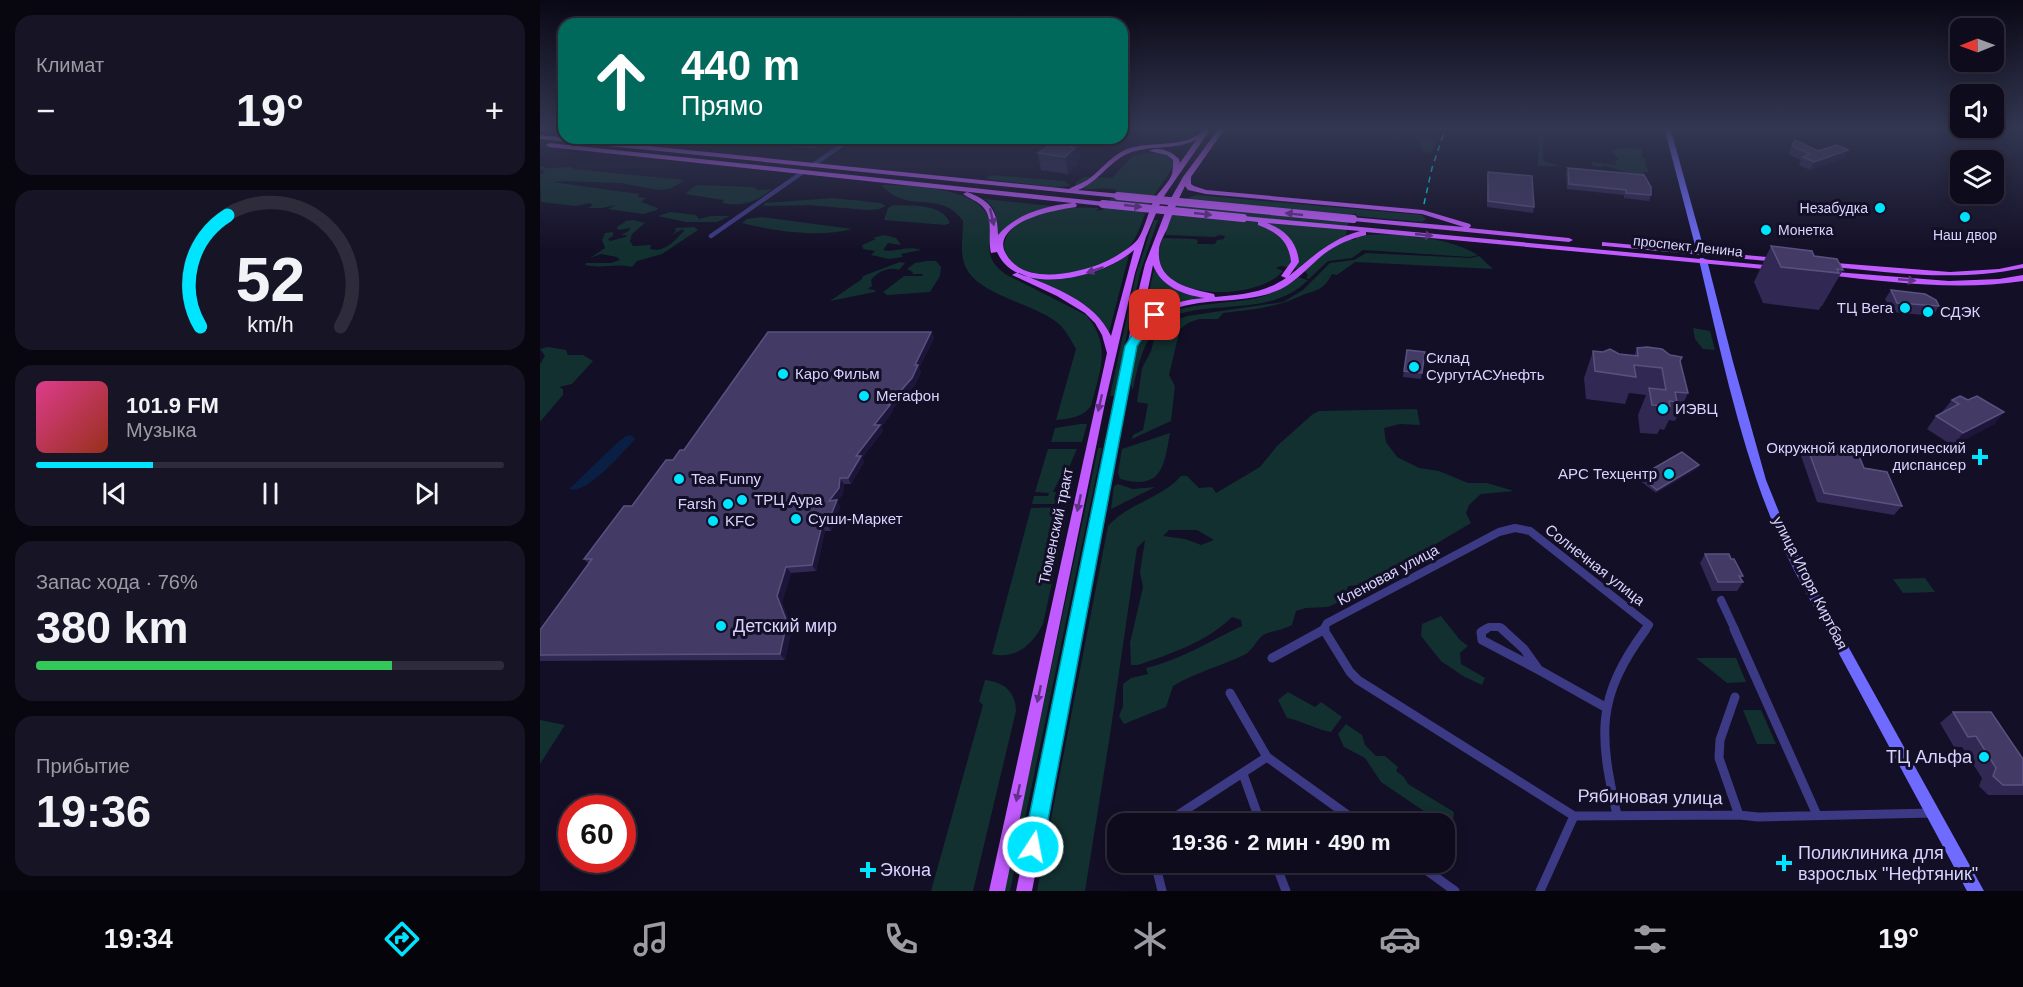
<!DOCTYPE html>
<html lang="ru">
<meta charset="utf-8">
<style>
:root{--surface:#0e0b1c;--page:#171425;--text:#f1f3f6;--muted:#9b9ba3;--line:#2e2b3b;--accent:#00e5ff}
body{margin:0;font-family:Helvetica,sans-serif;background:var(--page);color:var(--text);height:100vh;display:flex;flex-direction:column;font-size:22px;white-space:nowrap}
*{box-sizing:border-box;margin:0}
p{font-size:20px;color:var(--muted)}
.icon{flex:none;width:33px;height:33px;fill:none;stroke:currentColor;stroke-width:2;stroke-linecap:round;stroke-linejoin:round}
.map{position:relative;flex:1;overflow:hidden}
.drawer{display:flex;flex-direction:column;gap:15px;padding:15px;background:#08060f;width:540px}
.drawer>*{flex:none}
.guide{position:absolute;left:18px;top:18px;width:570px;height:126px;border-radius:18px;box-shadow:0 3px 15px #0003,0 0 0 2px var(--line);background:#00695c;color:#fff;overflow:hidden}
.needle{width:39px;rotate:269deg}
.buttons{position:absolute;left:1410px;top:18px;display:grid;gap:12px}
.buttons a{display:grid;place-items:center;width:54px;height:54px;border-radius:12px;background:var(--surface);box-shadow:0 3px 15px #0003,0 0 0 2px var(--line);font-size:30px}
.speed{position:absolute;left:18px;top:795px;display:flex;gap:12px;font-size:30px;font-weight:700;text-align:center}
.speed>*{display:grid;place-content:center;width:78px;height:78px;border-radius:50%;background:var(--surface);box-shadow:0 3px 15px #0003,0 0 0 2px var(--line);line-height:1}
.speed .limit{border:9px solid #d22;background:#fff;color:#111}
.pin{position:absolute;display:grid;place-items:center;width:51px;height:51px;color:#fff;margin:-26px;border-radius:12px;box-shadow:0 3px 9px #0006}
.me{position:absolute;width:66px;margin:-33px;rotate:11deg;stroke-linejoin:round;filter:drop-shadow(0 0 4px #0008)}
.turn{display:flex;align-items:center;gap:21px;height:126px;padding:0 24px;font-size:27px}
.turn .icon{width:78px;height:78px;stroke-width:2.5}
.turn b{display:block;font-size:42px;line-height:51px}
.big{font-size:45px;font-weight:800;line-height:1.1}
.drawer .tile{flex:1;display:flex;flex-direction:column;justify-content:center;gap:9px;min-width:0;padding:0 21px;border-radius:18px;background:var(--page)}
.drawer .dial{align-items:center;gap:0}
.dial svg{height:156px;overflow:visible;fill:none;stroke:var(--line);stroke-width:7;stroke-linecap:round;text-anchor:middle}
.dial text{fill:var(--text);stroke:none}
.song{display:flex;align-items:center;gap:18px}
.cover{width:72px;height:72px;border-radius:9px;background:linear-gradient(135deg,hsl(330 70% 55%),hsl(10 70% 35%))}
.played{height:6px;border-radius:3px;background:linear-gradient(90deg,var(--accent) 25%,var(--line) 25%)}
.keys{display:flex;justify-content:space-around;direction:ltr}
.heat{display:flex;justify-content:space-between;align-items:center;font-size:33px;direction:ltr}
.charge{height:9px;border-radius:4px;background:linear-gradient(90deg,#34c759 76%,var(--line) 0)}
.trip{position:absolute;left:567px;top:813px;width:348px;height:60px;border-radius:18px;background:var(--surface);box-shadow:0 3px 15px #0003,0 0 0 2px var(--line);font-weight:800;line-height:60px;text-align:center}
.tab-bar{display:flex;height:96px;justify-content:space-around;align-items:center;background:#06040b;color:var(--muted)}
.tab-bar .icon{width:42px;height:42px}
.tab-bar .current{color:var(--accent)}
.tab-bar b{font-size:27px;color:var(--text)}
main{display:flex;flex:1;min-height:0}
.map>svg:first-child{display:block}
</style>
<main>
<section class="drawer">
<div class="tile"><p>Климат</p>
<div class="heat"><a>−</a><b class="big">19°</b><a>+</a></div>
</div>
<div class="tile dial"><svg viewBox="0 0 100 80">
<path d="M14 69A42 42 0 1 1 86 69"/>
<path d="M14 69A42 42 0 0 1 28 12" stroke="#00e5ff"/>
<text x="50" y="56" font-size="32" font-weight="700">52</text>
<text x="50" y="72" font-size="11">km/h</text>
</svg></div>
<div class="tile">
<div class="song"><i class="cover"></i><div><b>101.9 FM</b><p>Музыка</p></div></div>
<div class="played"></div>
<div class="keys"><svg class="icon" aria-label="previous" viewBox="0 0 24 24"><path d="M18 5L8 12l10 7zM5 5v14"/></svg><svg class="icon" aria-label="pause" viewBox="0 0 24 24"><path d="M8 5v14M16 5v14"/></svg><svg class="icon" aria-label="next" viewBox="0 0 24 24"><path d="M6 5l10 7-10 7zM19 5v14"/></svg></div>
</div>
<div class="tile"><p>Запас хода · 76%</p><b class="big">380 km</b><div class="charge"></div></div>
<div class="tile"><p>Прибытие</p><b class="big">19:36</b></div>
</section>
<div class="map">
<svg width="1483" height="891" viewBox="0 0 1483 891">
<rect width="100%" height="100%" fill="#130f26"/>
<path fill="#12302f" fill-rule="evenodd" d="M836,127L876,129L894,127L890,138L895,141L892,153L882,151L883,147L872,136L862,135L856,140L850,136L833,137L831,133Z
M999,127H1003V160C1008,164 1015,164 1020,166V167L1086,172L1063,165V167L1053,166L1051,162L1077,165L1074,163L1079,159L1072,152L1073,150L1081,148L1103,149L1101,157L1106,159L1105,163L1109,172H1103L1105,176H1099L1031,170L1020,166H998Z
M618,152L628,155L634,164C628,177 617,189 610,202C602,218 599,238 586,251C563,271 488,288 468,258C463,251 463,243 467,236C483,208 531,206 559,208L556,211L562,210L576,192V190C562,186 550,192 535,187L536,182L544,177L572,178L593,156Z
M0,166L8,168L31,167L34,169L145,180L130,189L117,190L81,183L23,181L12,182L99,194L98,197L106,198L101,202L118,208L117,210L103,214L68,209L76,205L62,208H48L53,205L50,203L36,206L1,202L0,175L5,171L0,170Z
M451,175L525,181L530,186L514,187L446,179Z
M156,185L213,187L218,190L232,189C216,202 203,207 182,203L184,200L145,194Z
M341,185C368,185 442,187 449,220C454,246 440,254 465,274L546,315C572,344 560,371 551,406C543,417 530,419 516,420L536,349C532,342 527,332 521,326C498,303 434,296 424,263C420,251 423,234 423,221C404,194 381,208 357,197C351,195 346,189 341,185Z
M657,195L882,215L886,219L882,222L817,216L816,213L809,216L806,235L812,240L816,239L817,236C853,232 906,236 938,255L930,257L823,250L812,258L788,261L769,279L766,278L768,275L764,270L741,266L736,268L743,271C713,306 594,299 623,238L655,239L658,241L657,244H675L677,240L684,239L685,236L679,235L675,237L626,235C626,217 638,198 657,195Z
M293,198L341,203L346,206L339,209L327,210L269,205L223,206L225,203Z
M444,199L511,206L483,216L457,242C458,225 459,209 444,199Z
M353,205C372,206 402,203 410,223L405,225L344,220L348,208Z
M130,212L156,215L159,219L171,216H190L177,222H146L118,216Z
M222,217L312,229C279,238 234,231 202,223L207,219Z
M93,220L105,223L92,234L90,241L93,246L111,245L110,249C125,253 134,241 144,231L143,229L131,235L136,231L135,228L154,227L158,230L122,254L97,261L92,267C76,263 61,269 45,265L46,263H71L80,260L77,257L61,254L50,258L65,248L62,240L65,233L73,232V236L68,239L70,241L86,237L87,235H81L89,231L90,228L78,230L77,227L86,221Z
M614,220H618L600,273L574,396H570L596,274Z
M344,235L356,238L361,245L348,243L343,250C355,253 368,245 381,250L361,254L363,257L349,259L331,255L335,251L323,249L322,245L336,239L332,238Z
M826,253L931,258L939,256L953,269L815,262L797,275L792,274C782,293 775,289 758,297C734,308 710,310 683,313L678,319H659L648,323L640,329L629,375L635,386L631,421L592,439L593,435L603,430L608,404L597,402L602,368L611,351L615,336L630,322L647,316L743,302L763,290L790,263L814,260Z
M589,255L569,332C547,299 507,287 472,270L465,265C494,281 535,281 565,268C574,265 581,259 589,255Z
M387,261H396L401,267L400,276L390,292L347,295L343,292L364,276H383L382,274H372L373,272L367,269L375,263Z
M360,262L365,263L359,270C349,266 337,272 331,280L332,286L328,289L335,290V292L290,301L322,279L323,276Z
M614,269C627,289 651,291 673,297L624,308L602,323Z
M758,277L768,280C726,323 652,293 618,327C604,339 596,372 593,390L591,385C594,371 594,353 599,339C613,300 683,306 717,298C732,294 745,287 758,277Z
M1153,328L1170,331L1175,350L1163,349L1155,339Z
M8,347L26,350L28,355H43L53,361L32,384L19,387L23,389V395L0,422V364L5,356L0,349Z
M877,409L880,425L860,424L844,428L846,442L857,457L879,468L899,471L928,483H947L974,491L941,494L929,505L926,513L931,523L864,563L835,584L808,586L804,600L788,607L766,608L756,611L752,625C743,630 732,631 725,634C717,638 714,649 706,654C682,666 656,672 633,686L626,707L584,724L579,716L583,706V684L591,678L608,674L606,668C640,660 670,641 702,626L701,620L692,617C667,642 630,654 598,665H591L590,643L603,587L600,572L605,540L597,548L570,735L545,891H497L568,526C588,503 621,499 641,476H647L659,488L672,487L676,493L720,467L737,446L773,414L779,411ZM629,530H657L674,540L661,545L645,539L623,536Z
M540,424H547L542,442H511L515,428Z
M630,433C624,466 622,491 580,479L578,472L582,449Z
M558,448H562L470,891H464Z
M508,449H537L527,472H523L513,492H516L514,500H522V504H492L494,496H508L509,493L495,492Z
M578,484L593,489L615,487L571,509L574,486Z
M526,507V518L503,624C493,644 476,660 452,654L491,508Z
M1385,578L1395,592L1363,593L1353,579Z
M901,616L920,640L928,646L920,653L921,664L945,678L942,685L923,676L901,661L881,636L882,624Z
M1156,658H1196L1206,682L1187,683Z
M445,680C464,682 476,692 476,711L433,891H391L443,705L439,701Z
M748,692L775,707L781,702L802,717L791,732C775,729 762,721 747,718L738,700Z
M1203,710H1221L1236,744H1217Z
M0,720L25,725L0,764Z
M806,724L822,735L825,745L836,756H845L858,767L856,771L864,777L868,784L914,812L913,823L897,820L841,782L825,758L804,747L798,734Z"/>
<path fill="#0a1f44" d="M91,435L95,439C83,452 47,495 29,489L77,443L86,436Z"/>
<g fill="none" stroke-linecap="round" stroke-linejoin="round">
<path stroke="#3d3a85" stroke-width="4.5" d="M273,165L312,138
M171,236L263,172"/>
<path stroke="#3d3a85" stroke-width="8" d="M1181,600L1195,630
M783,630L787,623L959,532L975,528L990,531L1109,625L1105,630
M944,630L949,627H960L964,630"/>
<path stroke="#3d3a85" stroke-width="9" d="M946,629L941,632L942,640L999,670
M962,629L984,649L999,670
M1194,629L1277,815
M784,630L810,672L818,680L1034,816L1199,815L1218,817L1393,813
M732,658L785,629
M999,670L1065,707
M690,693L727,757L820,824
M1195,697L1180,740L1179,758L1199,815
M703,774L721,824
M1077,815C1059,734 1055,698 1106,629
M624,824L727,757
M615,862L622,891
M735,862L746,891
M875,862L915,891
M1000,891L1034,816"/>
<path fill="#6f6bff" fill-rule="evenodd" d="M1124,127H1130L1165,253L1164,255H1158L1157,253Z
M1160,258H1163L1167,260L1193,362L1226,480L1243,522L1264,567L1444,891H1427L1255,572C1206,475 1184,366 1159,260Z"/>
<path fill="#c25bff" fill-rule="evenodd" d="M666,127H672L622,199L606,237L595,273L565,403L465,891H449L567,353L562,335L555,323L545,313L517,296L472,275L476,273H479C514,288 554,300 571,336L594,250C565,277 478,299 457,252L451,253C447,237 455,217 441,205C435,200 429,198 423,194L427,192C450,200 458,211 458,235C476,214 505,206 532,203L9,147L6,145L9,143L566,202V206H563L535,203L537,205L536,207C516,210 476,217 465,237C462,243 463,249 466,254C483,285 534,274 560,264C572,259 590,249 598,239C605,228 608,212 614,200C618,192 629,183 632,174C633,171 633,164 633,160L627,155L609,151C619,146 631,151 639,159L640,163L656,140C634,151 609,144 587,154C568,163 558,182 538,190L581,194V198H578L0,139V135L529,189C536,185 544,183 550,178C563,168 572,155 587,149C612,140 649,150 666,127Z
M680,127H686L651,177V184L654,186L666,190L883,210L930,224L931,226L929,228L1029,238L1033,240L1029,242L813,221L809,219L810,217L924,227L882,214L666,194L648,190L645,186C638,200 632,214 627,229C624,235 619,244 619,250C616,282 650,289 674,294L675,297C701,295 724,293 746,278L741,276L751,262C749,241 737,232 718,225V222L700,220L699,218L703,216L1235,266L1239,268L1235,270L826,232V235C810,239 797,244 784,254C769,266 757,281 741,289C705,306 662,295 627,312C614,319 608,333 597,340L492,891H476L568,446L596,301L605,264L630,200L643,177ZM727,223L820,231C789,240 774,256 749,276L759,262C757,241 745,230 727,223ZM613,265C621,287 644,295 665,298C640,300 616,306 600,327Z
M1062,242L1238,258L1242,260L1238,262L1065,246H1062Z
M1283,262L1410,272L1459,269L1483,264V268C1417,282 1352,273 1286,266L1282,264Z
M1283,271L1409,281L1459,279L1483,275V281C1417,291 1352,282 1286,275H1283Z"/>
<path stroke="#00e5ff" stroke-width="1.5" stroke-dasharray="6 5" stroke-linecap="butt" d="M884,204L892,168L906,127"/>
<path stroke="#c25bff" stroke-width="8" d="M578,196L813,219
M563,204L703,218"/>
</g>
<path fill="#312854" d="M192,138H290L275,149Z
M1255,140L1278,151L1308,150L1303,158L1270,170L1259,165L1261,160L1248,154Z
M537,142L540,158L537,161L538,164L528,174L501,170L498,153Z
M1028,168L1111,195L1109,201L1084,198V195L1027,189L1026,173Z
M948,172L994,207L993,213L947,207V178Z
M1231,246L1274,256L1303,270L1282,306H1281L1279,310L1223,303L1214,282Z
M1351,290L1399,306L1393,316L1352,312L1345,299Z
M391,332L394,338L379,368L381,372L375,385L352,409L353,411L341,427L343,431L322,458L324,462L311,484H304L303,494L297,501L300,507L291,531H285L276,571L251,573L242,602L252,628L245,660L0,661V630L49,564L44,559L133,460L144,450Z
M1097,348L1140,362L1148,393L1135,421L1129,420L1124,430L1120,429L1117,434L1100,433L1098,415L1106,395L1089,393L1085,404L1046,399L1044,378L1053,351L1094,356Z
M867,350L885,352L881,379L863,377Z
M1412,400H1428L1464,412L1454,424L1413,446L1387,429L1396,416L1403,413L1402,412Z
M1266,444L1324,468L1362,506L1354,515L1277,502L1260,453Z
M1158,468L1116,493L1099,480L1100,476Z
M1165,554L1191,559L1203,576L1201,578L1203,582L1197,591H1172L1160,563Z
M1413,712L1483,759V795H1448L1439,786L1442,778L1422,747H1414L1400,723Z"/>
<path fill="#1d163a" d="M277,138H290L275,149L272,141Z
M537,142L540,158L537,161L538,164L528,174L525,157L531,147Z
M1308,150L1303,158L1270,170L1274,162Z
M391,332L394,338L379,368L381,372L375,385L352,409L353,411L341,427L343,431L322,458L324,462L311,484L308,478L316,456L334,425L375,365Z
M1464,412L1454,424L1413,446L1423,433Z
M1159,465L1158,468L1116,493L1117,490Z
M300,478L304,484L303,494L297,501L300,507L291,531L287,525L289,501Z
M282,525L285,531L276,571L272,565Z
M246,567L251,573L242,602L252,628L245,660L240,654L237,596Z"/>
<path fill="#433a66" stroke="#5a527e" stroke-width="1.5" d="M244,138H277L272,141Z
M1255,140L1278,151L1297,145L1308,150L1274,162L1263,157L1270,154L1252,146Z
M514,142H537L531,147L535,148L525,157L498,153Z
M1028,168L1104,175L1111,187V195L1086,193V190L1029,184Z
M948,172L992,176L994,207L948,201Z
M1231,246L1272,251L1274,256L1297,259L1303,270L1297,269L1299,273L1241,267Z
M1351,290L1385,294L1396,300L1399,306L1357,303Z
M228,332H391L375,365H378L372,378L348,405H350L334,425H340L316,456H321L308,478H300L299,488L289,501L297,500L287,525H282L272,565L246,567L237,596L247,622L240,654L0,655V630L52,559H44L84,506H92L126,460H133L140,450H144Z
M1107,347L1122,349L1130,355L1142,357L1140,361L1148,393L1135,392L1137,402L1129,401L1130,406L1112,405L1109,388L1126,390L1122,368L1094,365L1096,377L1055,371L1053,351L1063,352L1070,349L1079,354L1098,356L1097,348Z
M867,350L885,352L882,373L864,371Z
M1420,396L1428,400L1437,396L1464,412L1423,433L1396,416L1419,404L1412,400Z
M1266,444L1317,451L1324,468L1347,472L1362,506L1284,493Z
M1142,452L1159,465L1117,490L1100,476Z
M1165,554H1189L1191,559H1194L1203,576H1199L1203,582H1178Z
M1413,712H1451L1483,759V785H1463L1453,776L1456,768L1436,736L1428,737Z"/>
<defs><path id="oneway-solid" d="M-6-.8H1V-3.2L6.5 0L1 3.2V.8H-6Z" transform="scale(1.5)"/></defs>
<g fill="#623188">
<use href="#oneway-solid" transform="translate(593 206) rotate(6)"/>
<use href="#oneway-solid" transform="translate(663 214) rotate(6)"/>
<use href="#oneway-solid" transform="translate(754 214) rotate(-174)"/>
<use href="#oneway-solid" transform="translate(452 217) rotate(77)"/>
<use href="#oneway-solid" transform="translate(884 235) rotate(6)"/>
<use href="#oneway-solid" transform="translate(555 270) rotate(162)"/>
<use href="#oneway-solid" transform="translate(1367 280) rotate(5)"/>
<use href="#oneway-solid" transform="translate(560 403) rotate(103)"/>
<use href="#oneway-solid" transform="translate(539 503) rotate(102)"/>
<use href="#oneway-solid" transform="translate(499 694) rotate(102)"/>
<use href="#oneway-solid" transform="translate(478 793) rotate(102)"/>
</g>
<linearGradient id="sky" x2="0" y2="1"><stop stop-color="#0a0815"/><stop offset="0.51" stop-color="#333752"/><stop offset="1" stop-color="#333752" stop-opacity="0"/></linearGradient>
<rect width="1483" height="251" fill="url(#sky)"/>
<path fill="#00e5ff" stroke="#0095a6" stroke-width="1.5" d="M615,311L621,315L612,323L597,346L503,847L500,854L493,857L486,854L483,847L585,346L603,318Z"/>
<g fill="#00e5ff" stroke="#130f26" stroke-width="2">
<circle cx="1340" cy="208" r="6"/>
<circle cx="1425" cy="217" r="6"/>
<circle cx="1226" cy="230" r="6"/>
<circle cx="1365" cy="308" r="6"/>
<circle cx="1388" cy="312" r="6"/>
<circle cx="874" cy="367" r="6"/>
<circle cx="243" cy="374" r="6"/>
<circle cx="324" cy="396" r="6"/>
<circle cx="1123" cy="409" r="6"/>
<path d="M1437 448h6v6h6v6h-6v6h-6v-6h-6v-6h6z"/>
<circle cx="1129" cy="474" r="6"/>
<circle cx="139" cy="479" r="6"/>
<circle cx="202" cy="500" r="6"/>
<circle cx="188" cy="504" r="6"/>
<circle cx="256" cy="519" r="6"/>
<circle cx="173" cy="521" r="6"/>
<circle cx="181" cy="626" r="6"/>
<circle cx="1444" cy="757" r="6"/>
<path d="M1241 854h6v6h6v6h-6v6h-6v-6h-6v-6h6z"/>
<path d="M325 861h6v6h6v6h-6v6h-6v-6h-6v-6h6z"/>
</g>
<g text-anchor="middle" stroke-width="6" stroke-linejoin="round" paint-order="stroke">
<g font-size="14" fill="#d9d4ff" stroke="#130f26" text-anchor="end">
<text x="1328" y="213">Незабудка</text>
<text x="1238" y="235" text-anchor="start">Монетка</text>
<text x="1425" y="240" text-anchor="middle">Наш двор</text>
</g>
<g font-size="14" fill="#d9d4ff" stroke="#130f26">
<text transform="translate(1148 246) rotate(6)" y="5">проспект Ленина</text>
</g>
<g font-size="15" fill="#d9d4ff" stroke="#130f26" text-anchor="start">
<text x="1353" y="313" text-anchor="end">ТЦ Вега</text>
<text x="1400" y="317">СДЭК</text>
<text x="886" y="363">Склад<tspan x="886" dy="17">СургутАСУнефть</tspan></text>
<text x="255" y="379">Каро Фильм</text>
<text x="336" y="401">Мегафон</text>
<text x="1135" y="414">ИЭВЦ</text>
<text x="1426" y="453" text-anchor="end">Окружной кардиологический<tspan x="1426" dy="17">диспансер</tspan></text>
<text x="1117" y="479" text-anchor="end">АРС Техцентр</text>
<text x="151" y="484">Tea Funny</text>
<text x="214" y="505">ТРЦ Аура</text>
<text x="176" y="509" text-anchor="end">Farsh</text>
<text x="268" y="524">Суши-Маркет</text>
<text x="185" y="526">KFC</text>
</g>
<g font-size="15" fill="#d9d4ff" stroke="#130f26">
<text transform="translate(516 526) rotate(-78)" y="5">Тюменский тракт</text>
<text transform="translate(1055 565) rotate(38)" y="5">Солнечная улица</text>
<text transform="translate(848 575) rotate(-28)" y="5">Кленовая улица</text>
<text transform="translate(1270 583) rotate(63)" y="5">улица Игоря Киртбая</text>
</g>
<g font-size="18" fill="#d9d4ff" stroke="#130f26" text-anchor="start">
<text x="193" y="632">Детский мир</text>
<text x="1432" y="763" text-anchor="end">ТЦ Альфа</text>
<text x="1258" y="859">Поликлиника для<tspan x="1258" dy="21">взрослых "Нефтяник"</tspan></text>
<text x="340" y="876">Экона</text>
</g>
<g font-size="18" fill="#d9d4ff" stroke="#130f26">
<text transform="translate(1110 797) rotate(1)" y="6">Рябиновая улица</text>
</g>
</g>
</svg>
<div class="buttons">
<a><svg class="needle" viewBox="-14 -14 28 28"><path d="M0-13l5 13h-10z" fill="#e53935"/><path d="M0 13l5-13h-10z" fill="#9b9ba3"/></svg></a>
<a><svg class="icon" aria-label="sound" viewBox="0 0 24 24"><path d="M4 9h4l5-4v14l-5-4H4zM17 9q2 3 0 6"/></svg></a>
<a><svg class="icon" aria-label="layers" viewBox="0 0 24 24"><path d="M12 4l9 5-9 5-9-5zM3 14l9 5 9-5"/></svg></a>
</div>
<div class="speed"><div class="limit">60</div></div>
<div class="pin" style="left:615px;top:315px;background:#d93025"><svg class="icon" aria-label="arrive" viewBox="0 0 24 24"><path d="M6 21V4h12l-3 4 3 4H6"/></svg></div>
<svg class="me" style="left:493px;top:847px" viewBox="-20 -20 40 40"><circle r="17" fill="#00e5ff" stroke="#fff" stroke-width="3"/><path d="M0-11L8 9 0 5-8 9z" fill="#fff"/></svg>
<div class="trip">19:36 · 2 мин · 490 m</div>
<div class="guide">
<div class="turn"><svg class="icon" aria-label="ahead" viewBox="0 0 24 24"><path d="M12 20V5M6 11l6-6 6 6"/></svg><div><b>440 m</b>Прямо</div></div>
</div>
</div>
</main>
<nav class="tab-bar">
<b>19:34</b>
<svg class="icon current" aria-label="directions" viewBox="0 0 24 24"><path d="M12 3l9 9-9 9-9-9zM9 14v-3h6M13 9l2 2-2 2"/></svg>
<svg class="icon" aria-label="music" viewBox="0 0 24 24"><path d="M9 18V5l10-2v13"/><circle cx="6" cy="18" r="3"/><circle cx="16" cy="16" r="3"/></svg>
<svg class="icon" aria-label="phone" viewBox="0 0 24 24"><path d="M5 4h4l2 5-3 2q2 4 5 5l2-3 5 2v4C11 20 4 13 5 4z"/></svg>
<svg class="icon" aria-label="climate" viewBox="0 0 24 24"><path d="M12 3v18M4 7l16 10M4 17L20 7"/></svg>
<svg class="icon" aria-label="car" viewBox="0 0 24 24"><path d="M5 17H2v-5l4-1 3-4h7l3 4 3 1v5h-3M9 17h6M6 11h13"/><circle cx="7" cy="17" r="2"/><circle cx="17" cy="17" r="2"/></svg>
<svg class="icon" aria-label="filters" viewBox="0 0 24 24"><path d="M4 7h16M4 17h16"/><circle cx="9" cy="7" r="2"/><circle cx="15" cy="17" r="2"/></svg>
<b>19°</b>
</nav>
